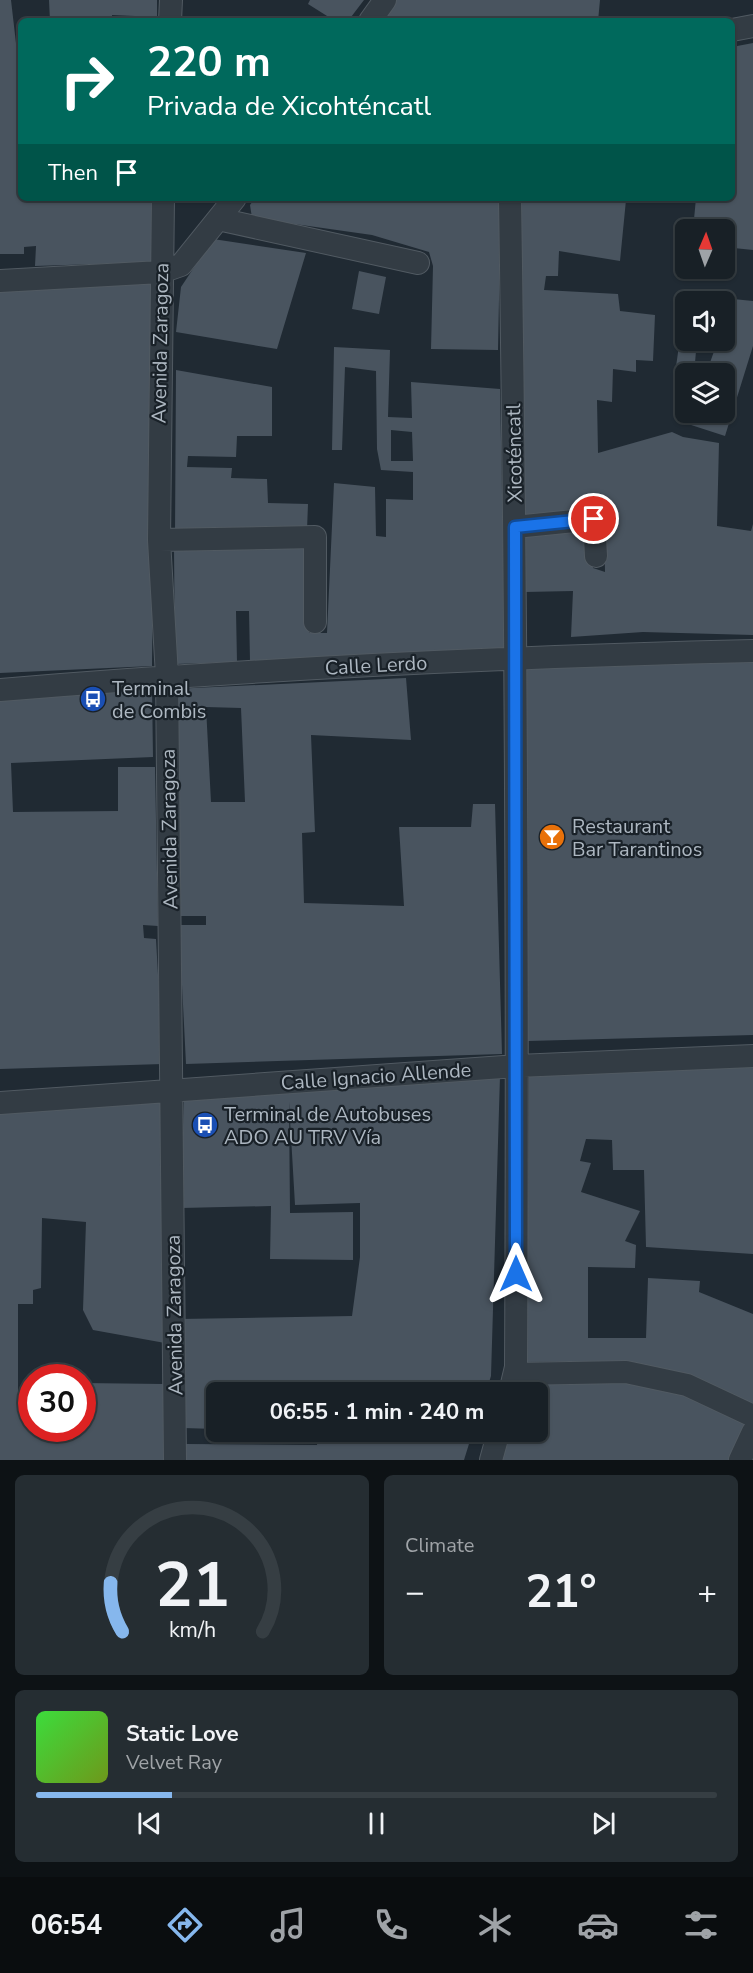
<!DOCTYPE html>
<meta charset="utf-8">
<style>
:root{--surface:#182026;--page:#252d32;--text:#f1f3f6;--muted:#9fa3a7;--line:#363e43;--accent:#86b7ed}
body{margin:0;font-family:"Nunito Sans",sans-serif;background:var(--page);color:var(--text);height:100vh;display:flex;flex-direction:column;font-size:22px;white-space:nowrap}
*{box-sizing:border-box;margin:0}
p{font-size:20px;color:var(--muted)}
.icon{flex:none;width:33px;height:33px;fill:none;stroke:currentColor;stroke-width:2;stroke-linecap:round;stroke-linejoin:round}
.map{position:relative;height:1460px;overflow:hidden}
.panel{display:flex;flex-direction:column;gap:15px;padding:15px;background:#0d1215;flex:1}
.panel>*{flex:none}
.guide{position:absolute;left:18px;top:18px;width:717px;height:183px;border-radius:9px;box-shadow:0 2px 4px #0004,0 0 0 2px var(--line);background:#00695c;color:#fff;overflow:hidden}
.needle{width:39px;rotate:2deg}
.tools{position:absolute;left:675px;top:219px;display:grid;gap:12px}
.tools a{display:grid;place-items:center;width:60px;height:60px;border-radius:9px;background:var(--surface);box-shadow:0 2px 4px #0004,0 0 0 2px var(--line);font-size:30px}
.speed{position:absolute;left:18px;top:1364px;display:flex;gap:12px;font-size:30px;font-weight:700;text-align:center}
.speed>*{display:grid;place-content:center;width:78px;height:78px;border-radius:50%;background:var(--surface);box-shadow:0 2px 4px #0004,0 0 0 2px var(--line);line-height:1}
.speed .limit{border:9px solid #d22;background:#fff;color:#111}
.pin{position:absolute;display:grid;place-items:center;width:51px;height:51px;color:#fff;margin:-26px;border:3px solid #fff;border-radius:50%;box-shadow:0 2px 6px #0007}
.me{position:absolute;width:66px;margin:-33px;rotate:0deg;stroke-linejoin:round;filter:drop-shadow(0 0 4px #0008)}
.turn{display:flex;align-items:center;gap:21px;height:126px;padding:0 30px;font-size:27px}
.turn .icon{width:78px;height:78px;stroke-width:2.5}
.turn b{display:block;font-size:42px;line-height:51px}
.then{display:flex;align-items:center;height:57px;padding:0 30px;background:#0003;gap:12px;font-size:22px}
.big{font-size:45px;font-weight:700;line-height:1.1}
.panel .tile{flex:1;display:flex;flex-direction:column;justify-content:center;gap:9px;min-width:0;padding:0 21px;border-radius:9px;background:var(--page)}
.panel .dial{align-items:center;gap:0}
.dial svg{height:156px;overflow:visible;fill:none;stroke:var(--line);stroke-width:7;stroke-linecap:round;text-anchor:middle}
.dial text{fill:var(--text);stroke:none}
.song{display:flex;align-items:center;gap:18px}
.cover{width:72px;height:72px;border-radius:9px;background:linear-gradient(135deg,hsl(120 70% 55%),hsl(80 70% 35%))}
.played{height:6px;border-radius:3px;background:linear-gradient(90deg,var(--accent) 20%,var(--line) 20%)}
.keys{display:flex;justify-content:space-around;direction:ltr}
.heat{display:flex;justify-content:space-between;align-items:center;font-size:33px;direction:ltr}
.panel .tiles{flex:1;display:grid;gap:15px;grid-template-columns:1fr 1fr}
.tile:last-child{grid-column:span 2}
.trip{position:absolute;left:206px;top:1382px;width:342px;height:60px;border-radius:9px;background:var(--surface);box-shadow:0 2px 4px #0004,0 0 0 2px var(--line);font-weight:700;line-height:60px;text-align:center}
.menu{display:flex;height:96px;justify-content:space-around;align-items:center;background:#0a0d0f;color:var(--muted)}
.menu .icon{width:42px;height:42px}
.menu .on{color:var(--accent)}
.menu b{font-size:27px;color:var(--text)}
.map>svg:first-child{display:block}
</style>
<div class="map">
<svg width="753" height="1460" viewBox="0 0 753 1460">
<rect width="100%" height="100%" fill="#202a33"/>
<path fill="#49545f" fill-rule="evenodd" d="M0,0H11L17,52H21V198H159V262L35,266L36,246L24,247V254H0Z
M49,0H157V17L112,15V21H50Z
M310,0H364L348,21H335L308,4Z
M396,0H600L598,21H383Z
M753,43V250L724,247V230H693L696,198H732V47Z
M199,198H223L219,204Z
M255,198H501L498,350L431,349L433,266L429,252L372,235L252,218L250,205Z
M519,198H651L650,202L626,200L620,261L559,251L558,276H546L544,290L618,294L620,311L655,315L653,361L636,360V372L613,369L612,402L597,400L598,453L672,432L683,437L719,443L717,526L751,531L753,524V635L643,632L571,637L573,591L525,592L522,530L590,527L593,568L605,572L604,513L520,515Z
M213,239L306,253L277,349L176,332L181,287Z
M359,271L386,277L379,314L352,309Z
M156,282L152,666L0,673V288Z
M733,299L753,301V346L725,436L688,424L693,412H724V374H706L718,340H724V323Z
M680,338L697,340L694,374H675Z
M334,347L390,350L388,417L412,418L411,382L500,389L505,651L250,661L249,611H236L237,662L175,664L174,549L308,548L309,633H327L334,483L375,487L376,536L386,537V499L413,500V472L381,470L377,449L376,371L345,367L342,450H332ZM391,430L412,432L413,461H391Z
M176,370L272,387V436H237L236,457L188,456L187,467L232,468L231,478L267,479L268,503L308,504L307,530L175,534Z
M753,653V1035L528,1041L522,662Z
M406,678L411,740L311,735L315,832L302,833L304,903L404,906L399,827H471L473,804H495L502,1054L186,1064L179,925H206V916H180L173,689ZM206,707L241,708L245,802H211Z
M152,689L153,757L11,763L13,812L118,811V767H155L158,926L143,925L144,938L156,939L163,1064L0,1069V699Z
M753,1063V1254L646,1247L644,1170H613L612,1140L586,1139L580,1161L591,1163L581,1192L640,1211L625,1241L636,1245L635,1268L588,1267V1338H646L648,1278L700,1281L699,1292L753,1314V1404L629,1361L523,1362L527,1336L529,1077Z
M500,1076L491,1376L486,1392H216V1429L183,1428L180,1319L352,1316L360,1257V1203L295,1205L289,1102L290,1213L353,1212V1260L270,1259L271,1206L181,1208L184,1093Z
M161,1100L165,1343L93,1330L83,1310L86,1222L42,1218L41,1288L33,1290V1304H18V1412H32V1428H82V1383L163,1384L164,1460H0V1107Z
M572,1376L684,1390L747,1417L729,1460H496L504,1431H537V1392H514L518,1377Z
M318,1431H473L464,1460H184V1444L317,1445Z"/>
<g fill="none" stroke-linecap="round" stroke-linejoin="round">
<g stroke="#515a62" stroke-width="24">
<path id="minor" d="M170,21L171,0
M370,21L385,0
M732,30L753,26
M163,198L159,540L167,676L175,1460
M510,198C516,588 518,977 516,1367L510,1392
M218,219L418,263
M0,281L161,272L181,265L235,198
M515,527L594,519L596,556
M159,540L315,537V622
M0,690C251,669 502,657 753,651
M0,1103L517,1066L753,1056
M515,1374L626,1372L687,1385L753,1416
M491,1460L499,1431
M740,1460L753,1432"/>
</g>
<use href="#minor" stroke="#333c44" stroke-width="22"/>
</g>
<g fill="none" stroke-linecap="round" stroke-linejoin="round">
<g stroke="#114b97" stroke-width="15">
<path id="route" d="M516,1274L515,527L594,519"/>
</g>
<use href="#route" stroke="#1a73e8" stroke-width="10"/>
</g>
<defs>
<g id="bus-disc" transform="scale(1.35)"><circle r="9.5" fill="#1a4fb4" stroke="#192128"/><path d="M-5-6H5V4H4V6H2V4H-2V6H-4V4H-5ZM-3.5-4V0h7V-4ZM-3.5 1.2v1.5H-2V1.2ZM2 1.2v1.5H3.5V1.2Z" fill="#fff"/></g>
<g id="bar-disc" transform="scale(1.35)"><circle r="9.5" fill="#e8710a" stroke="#192128"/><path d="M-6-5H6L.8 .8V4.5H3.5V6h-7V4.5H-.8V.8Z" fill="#fff"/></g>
</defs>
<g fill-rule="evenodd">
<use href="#bus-disc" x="93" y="699"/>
<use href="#bar-disc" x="552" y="837"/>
<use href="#bus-disc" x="205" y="1125"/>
</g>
<g text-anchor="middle" stroke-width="4.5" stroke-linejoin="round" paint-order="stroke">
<g font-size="20" fill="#adb7c1" stroke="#192128">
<text transform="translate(160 343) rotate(-89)" y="7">Avenida Zaragoza</text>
<text transform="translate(514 453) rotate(-91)" y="7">Xicoténcatl</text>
<text transform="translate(376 665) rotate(-3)" y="7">Calle Lerdo</text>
<text transform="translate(169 829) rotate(-91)" y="7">Avenida Zaragoza</text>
<text transform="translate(376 1076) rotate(-4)" y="7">Calle Ignacio Allende</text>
<text transform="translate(174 1315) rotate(-91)" y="7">Avenida Zaragoza</text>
</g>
<g font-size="20" fill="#adb7c1" stroke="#192128" text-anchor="start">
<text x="112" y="695">Terminal<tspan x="112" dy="23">de Combis</tspan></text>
<text x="572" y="833">Restaurant<tspan x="572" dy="23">Bar Tarantinos</tspan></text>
<text x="224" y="1121">Terminal de Autobuses<tspan x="224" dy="23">ADO AU TRV Vía</tspan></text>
</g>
</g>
</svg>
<div class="tools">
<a><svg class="needle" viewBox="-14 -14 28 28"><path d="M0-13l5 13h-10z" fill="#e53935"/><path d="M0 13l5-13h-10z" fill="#9fa3a7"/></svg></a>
<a><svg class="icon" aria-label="sound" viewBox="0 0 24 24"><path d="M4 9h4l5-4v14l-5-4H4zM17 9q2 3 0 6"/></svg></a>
<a><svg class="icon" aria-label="layers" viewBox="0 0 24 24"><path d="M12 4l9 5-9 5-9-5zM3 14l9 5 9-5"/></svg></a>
</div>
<div class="speed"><div class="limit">30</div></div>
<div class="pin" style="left:594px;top:519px;background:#d93025"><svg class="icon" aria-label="arrive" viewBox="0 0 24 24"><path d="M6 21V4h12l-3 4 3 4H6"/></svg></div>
<svg class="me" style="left:516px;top:1274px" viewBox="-20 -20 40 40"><path d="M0-17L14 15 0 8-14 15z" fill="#1a73e8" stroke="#fff" stroke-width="4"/></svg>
<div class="trip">06:55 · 1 min · 240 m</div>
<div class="guide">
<div class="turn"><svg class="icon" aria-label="right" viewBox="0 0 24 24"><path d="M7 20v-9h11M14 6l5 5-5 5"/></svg><div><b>220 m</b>Privada de Xicohténcatl</div></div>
<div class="then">Then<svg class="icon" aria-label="arrive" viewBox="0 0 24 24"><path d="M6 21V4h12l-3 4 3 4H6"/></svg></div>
</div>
</div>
<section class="panel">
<div class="tiles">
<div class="tile dial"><svg viewBox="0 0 100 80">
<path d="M14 69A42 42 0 1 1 86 69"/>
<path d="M14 69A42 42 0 0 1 8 44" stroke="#86b7ed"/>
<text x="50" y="56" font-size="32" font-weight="700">21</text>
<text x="50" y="72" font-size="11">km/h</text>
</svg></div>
<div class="tile"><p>Climate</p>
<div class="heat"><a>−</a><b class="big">21°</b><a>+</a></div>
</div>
<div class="tile">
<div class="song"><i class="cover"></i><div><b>Static Love</b><p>Velvet Ray</p></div></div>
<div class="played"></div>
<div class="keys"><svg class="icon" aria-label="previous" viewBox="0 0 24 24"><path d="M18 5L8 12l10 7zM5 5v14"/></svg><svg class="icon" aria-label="pause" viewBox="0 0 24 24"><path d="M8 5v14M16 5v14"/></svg><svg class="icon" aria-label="next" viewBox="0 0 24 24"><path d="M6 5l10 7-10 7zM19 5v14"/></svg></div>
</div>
</div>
</section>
<nav class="menu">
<b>06:54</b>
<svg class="icon on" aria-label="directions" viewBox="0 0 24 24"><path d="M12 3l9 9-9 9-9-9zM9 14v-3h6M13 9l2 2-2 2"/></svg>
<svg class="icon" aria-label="music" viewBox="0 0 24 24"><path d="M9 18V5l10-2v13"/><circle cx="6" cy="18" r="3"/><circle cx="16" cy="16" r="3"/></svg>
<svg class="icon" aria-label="phone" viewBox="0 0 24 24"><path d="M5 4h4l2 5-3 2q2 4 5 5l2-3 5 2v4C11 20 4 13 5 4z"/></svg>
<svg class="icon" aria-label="climate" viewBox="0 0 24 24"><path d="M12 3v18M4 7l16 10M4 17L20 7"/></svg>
<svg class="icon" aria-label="car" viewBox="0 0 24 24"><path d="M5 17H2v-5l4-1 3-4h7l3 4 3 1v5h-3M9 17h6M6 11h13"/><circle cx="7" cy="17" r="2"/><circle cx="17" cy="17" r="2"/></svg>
<svg class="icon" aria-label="filters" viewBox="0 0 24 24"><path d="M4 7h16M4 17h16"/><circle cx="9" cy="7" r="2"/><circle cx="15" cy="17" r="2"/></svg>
</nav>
